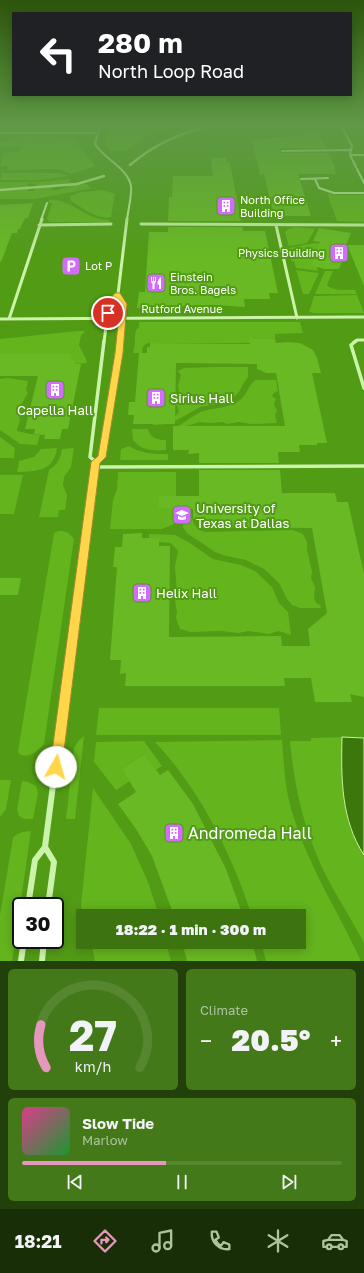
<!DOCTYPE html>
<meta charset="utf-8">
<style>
:root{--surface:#3d7410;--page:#447919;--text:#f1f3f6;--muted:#adc39f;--line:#568630;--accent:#e797bd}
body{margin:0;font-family:"Golos Text",sans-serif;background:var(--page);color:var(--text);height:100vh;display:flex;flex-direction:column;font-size:15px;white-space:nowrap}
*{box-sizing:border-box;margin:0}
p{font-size:13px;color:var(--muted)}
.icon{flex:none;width:22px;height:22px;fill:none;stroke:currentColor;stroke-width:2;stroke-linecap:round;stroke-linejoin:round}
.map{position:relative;height:961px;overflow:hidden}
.sheet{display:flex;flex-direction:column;gap:8px;padding:8px;background:#224009;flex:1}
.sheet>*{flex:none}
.hud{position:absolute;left:12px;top:12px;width:340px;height:84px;border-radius:0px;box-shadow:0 2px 10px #0003;background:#202124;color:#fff;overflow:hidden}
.speed{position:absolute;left:12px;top:897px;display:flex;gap:8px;font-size:20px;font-weight:700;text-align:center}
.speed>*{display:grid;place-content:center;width:52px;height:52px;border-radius:50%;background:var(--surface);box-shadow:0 2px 10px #0003;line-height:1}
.speed .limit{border:2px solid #111;border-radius:6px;background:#fff;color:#111}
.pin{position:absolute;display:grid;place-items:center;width:34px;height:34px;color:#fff;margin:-17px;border:2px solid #fff;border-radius:50%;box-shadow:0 1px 4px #0007}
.me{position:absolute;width:44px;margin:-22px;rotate:7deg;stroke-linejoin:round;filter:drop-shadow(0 0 3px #0008)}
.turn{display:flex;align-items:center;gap:14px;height:84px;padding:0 20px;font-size:18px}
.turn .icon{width:52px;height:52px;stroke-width:2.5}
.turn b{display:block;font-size:28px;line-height:34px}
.big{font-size:30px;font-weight:800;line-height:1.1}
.sheet .tile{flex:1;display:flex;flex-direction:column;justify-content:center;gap:6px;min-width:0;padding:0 14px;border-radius:6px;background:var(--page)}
.sheet .dial{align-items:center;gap:0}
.dial svg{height:104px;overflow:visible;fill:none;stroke:var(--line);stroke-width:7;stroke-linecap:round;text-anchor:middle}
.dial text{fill:var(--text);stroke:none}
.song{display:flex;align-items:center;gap:12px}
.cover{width:48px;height:48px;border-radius:6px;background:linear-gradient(135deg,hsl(330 70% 55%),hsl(130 70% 35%))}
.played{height:4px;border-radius:2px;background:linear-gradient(90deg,var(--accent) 45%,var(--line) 45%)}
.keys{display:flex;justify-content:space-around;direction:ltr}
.heat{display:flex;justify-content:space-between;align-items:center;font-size:22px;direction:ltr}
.sheet .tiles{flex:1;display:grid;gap:8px;grid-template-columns:1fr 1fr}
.tile:last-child{grid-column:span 2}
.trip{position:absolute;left:76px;top:909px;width:230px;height:40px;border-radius:0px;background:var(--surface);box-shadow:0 2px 10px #0003;font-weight:800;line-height:40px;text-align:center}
.menu{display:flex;height:64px;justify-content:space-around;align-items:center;background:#182e06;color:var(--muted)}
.menu .icon{width:28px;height:28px}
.menu .selected{color:var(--accent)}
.menu b{font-size:18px;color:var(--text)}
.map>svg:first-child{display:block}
</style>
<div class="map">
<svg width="364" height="961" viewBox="0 0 364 961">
<rect width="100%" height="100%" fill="#519b15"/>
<path fill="#63b41d" d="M111,125H188L165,129L145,138L127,150L111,151L105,144L107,132Z
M20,136L72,137L76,139L81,150L96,166L72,174L58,169L7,170L8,166H0L4,152H18L21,147H0V142L11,140Z
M2,173H60L68,176L43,180H0Z
M70,179L71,180L68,181L72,183L38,186L31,183L26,185L31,187L0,189V182H38Z
M87,184L90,188L99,187L35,199H0V191L28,189V191H34V188L59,186L50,189L54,191L72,185Z
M103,190L115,194L111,217C98,220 80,207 70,200V196L81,192Z
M327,193L337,195H364V222L337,221Z
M49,200C65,198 78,211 93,217C98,219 103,219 108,220L110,222H50L47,219L52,203H48Z
M295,227L315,229L307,243L289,246L285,232L288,229Z
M314,243L341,246L319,245L310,265L317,266V269L319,271L296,268L294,261H291L289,248Z
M296,270L319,273L309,294H303Z
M325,271H333L327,285C334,292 346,289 355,290L357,294H315Z
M357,295L364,313H314L309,312L314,296Z
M139,322H300L303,333L275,334V339L250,338V343H148L143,346L142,353H133C136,345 134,338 136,330L139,327Z
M78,331H85L81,336L79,345L86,359L87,363L75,364L76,359L0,354V339Z
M213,367H248V377L243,384L239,392L232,399L224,403L200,407L170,424L153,425V421L174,417L179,412L176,403L180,397L178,386L181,375L178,371L184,368Z
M8,378L28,381L26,390L28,393L22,403L24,407L19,414L20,421L17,429V431L30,434L40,435L37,445L20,444L0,430V379Z
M256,380H276L278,391L274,393L272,396L276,399L274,404L277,411L275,415L277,423L251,424L239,422L227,424L223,422L210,423L200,422L186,426L182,431L180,437H173L174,428C184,424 191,416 201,412C214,407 228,409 240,400C248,394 248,384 256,380Z
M132,429H148C150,438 158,440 166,440V450C153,451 142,451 133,440Z
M0,437L15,448L14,458H0Z
M129,446C142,454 153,454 168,454V460H120L121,449Z
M57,448C54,472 36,471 17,472L19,461L34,457L41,449Z
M74,448L71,467L64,477L63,485L67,495L65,510H59L58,517H39L49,470C58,464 60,459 62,449Z
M118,472H176V519L174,524L162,529H110L113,500L117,489Z
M0,475H23L14,514H0Z
M182,511H191C192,521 194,529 205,532L293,530L303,534L307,542V550L312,571L311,578L315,587L314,598L316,603L320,605L321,608H300L292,605L287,599L279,583L264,569L246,560L226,556L215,552L187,533L183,527Z
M59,531C66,531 70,533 74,539L44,744C38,751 29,759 19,754L18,751L54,533Z
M149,534L175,535L190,543L213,559L241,565L255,571L272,587L279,603L288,612L291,635L279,631L269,634L248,631L239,633L221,631L191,632L180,629L176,618L177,612L175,600L177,593L175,566L178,551L171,543L159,542V538H149Z
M99,708H279L281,735H96Z
M84,736L75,819H66L74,748L79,740Z
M342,737V777L346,812L350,829L364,855V943C348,912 327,883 315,851C300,813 294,781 290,741H311V738Z
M282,740C284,766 285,793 294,818C310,869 339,913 361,961H266L261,942H299V916H252C231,853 201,791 155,742Z
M144,741L162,766L156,770L144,754L122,769L130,781L116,790L94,762L96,742Z
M0,780H11L6,809L0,817Z
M22,781L28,782L36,786L38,793L33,819H24L19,816L17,809Z
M93,788L131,844L148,882L159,916H83V918L81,905Z
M31,831L12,961H0V915L13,838C18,832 23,832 31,831Z
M91,942H166L171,961H95Z"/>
<path fill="#3c770d" stroke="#c7f59c" d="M342,737L364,738V855C341,820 341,778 342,737Z"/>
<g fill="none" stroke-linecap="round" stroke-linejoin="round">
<path stroke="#c7f59c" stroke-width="2.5" d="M130,165C156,143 182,132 215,125
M0,190L77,184L104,176"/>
</g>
<path fill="#68b923" d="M305,133H319L326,148H282L280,150V153H328L336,169H334L336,174H298L311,216H274L264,174L260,175L252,140L305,135Z
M211,158H226L227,163H230L241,221H168L169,197H172L173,176H213Z
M33,203L28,218H25L20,229H18L17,233H12L1,262L0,261V205Z
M168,227H242L243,231H265L278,293H269L270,299H244L245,307L215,305L137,308L139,292H145L149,232H168Z
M319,228L351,233L346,245H364V286L348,247L339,269H324L310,265L320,242L313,241Z
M250,338L275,339L276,343L288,342L300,343L313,350L317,358L321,373H312L327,443H317V445H299L300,452H278L279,463H199V453L188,454L189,450H173V426H285L276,373H266L262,371L257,369V364L176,363L175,424H133L134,415H128L129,402H135L139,353H147V347H150V343L250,344Z
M0,354H72L71,359H76L75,364H81L68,429H62L60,439H44L45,435L34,434L35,429H25L38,376H0Z
M199,470H280L282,493H335L337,502H348L364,574V697L350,694L352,702H315L311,678H284L285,686H125L126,673L120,674L121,660H110L117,567H113L115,547H122L123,534L142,533V538H159V546H170L169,637L281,636L282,646H310L308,629L327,613L312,528L203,527V519H193V509L159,508V496H199Z
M0,578H21L18,595H0Z
M144,754L160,775L168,770L193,804L226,869L243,916H174L152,856L136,829L118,804L136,792L122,769Z
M182,942H252L257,961H187Z"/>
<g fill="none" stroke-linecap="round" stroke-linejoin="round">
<path stroke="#ccf3aa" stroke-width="2" d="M100,125L95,144C104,159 128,168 131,186C132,196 128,210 127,220
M344,125L343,129L352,146L350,155L356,167
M0,133H96
M282,151L350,150
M350,155H364
M357,169L364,183
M301,179L328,178
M315,179L319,188L334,193H364
M41,220L47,203"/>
<path stroke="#ccf3aa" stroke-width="3" d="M141,224L364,225
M39,225L111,224
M276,225L297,318
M118,294L124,304L120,342
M0,319L364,317
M9,319L42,219
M104,342L109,304L118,294L127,219
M354,342L357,340H364"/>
<path stroke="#ccf3aa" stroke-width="3.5" d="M356,341L351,345L364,388
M96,462L90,457L104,341
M95,467L364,466
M91,499L96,462L102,457L117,371L120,341"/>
<path stroke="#ccf3aa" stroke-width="4.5" d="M64,701L91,498"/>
<path stroke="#ccf3aa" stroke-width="6" d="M45,847L54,862L48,906
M28,906L35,860L45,847L64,700
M21,961L24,940
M42,961L44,940"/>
</g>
<linearGradient id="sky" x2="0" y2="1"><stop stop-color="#2d550c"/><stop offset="0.48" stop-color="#5f9946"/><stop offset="1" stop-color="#5f9946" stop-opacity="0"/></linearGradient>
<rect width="364" height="259" fill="url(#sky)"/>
<path fill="#ffd54a" stroke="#a68a30" d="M115,293H120L127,304L123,353L106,457L100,463L62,767L61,771L56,773L51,771L50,767L91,462L98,456L115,353L120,304L117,299L113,304L111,315L105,313L106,304Z"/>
<defs>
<g id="building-square" transform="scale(1)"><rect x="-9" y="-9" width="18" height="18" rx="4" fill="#d36bff" stroke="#519b15"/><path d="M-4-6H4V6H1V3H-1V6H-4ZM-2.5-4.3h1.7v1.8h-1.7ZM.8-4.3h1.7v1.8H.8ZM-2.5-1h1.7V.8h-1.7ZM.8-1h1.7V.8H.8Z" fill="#fff"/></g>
<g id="parking-square" transform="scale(1)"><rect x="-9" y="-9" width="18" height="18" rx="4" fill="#d36bff" stroke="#519b15"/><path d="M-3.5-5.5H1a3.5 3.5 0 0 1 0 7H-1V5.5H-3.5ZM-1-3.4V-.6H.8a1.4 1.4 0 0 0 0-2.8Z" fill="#fff"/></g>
<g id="restaurant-square" transform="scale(1)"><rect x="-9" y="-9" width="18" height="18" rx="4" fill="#d36bff" stroke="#519b15"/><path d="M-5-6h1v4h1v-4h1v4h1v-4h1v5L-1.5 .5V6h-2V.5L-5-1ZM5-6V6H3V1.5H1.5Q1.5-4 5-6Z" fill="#fff"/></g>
<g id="university-square" transform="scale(1)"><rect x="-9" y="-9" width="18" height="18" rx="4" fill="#d36bff" stroke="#519b15"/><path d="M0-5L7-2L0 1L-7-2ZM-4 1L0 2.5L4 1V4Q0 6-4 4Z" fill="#fff"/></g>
</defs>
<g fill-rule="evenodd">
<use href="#building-square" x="226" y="206"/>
<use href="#building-square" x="339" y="253"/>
<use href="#parking-square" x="71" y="266"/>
<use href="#restaurant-square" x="156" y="283"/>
<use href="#building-square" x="55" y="390"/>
<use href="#building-square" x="156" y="398"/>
<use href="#university-square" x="182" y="515"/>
<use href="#building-square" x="142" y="593"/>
<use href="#building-square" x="174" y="833"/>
</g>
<g text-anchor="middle" stroke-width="4" stroke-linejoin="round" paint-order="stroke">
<g font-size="11" fill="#fff" stroke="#519b15" text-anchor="start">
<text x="240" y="204">North Office<tspan x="240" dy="13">Building</tspan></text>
<text x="325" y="257" text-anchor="end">Physics Building</text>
<text x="85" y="270">Lot P</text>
<text x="170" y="281">Einstein<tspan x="170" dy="13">Bros. Bagels</tspan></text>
</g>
<g font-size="11" fill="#fff" stroke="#519b15">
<text x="182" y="313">Rutford Avenue</text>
</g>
<g font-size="13" fill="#fff" stroke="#519b15" text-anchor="start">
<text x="170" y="403">Sirius Hall</text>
<text x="55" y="415" text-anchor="middle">Capella Hall</text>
<text x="196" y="513">University of<tspan x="196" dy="15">Texas at Dallas</tspan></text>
<text x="156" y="598">Helix Hall</text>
</g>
<g font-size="16" fill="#fff" stroke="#519b15" text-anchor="start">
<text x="188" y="839">Andromeda Hall</text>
</g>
</g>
</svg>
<div class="speed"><div class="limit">30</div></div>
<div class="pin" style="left:108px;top:313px;background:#d93025"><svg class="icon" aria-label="arrive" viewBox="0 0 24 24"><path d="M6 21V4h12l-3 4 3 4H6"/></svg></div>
<svg class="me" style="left:56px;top:767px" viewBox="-20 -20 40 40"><circle r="19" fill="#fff"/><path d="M0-13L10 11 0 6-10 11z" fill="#ffd54a"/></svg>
<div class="trip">18:22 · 1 min · 300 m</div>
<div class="hud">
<div class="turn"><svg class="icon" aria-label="left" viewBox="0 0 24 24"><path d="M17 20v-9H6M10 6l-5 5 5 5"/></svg><div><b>280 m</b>North Loop Road</div></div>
</div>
</div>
<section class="sheet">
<div class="tiles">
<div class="tile dial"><svg viewBox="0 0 100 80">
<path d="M14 69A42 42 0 1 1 86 69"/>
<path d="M14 69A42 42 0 0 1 10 36" stroke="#e797bd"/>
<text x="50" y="56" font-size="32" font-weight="700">27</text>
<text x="50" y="72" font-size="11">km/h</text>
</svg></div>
<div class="tile"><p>Climate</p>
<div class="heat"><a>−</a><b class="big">20.5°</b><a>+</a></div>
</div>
<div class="tile">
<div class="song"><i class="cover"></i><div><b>Slow Tide</b><p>Marlow</p></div></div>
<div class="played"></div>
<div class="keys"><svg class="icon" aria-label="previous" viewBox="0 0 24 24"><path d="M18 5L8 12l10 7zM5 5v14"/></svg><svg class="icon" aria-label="pause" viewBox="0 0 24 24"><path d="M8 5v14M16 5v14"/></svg><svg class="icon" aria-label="next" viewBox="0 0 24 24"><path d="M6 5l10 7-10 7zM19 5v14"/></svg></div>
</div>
</div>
</section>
<nav class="menu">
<b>18:21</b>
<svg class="icon selected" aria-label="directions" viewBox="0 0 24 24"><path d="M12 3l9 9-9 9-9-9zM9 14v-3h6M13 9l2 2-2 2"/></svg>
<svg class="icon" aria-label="music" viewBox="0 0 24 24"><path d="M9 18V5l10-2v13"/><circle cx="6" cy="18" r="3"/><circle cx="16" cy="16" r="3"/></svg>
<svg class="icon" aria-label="phone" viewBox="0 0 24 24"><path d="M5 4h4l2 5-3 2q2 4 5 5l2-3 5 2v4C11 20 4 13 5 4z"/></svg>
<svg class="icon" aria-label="climate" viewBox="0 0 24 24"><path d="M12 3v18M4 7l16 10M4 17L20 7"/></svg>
<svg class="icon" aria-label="car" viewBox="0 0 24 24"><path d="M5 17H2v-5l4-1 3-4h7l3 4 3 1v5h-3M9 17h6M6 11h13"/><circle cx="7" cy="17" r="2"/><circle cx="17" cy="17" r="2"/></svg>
</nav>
